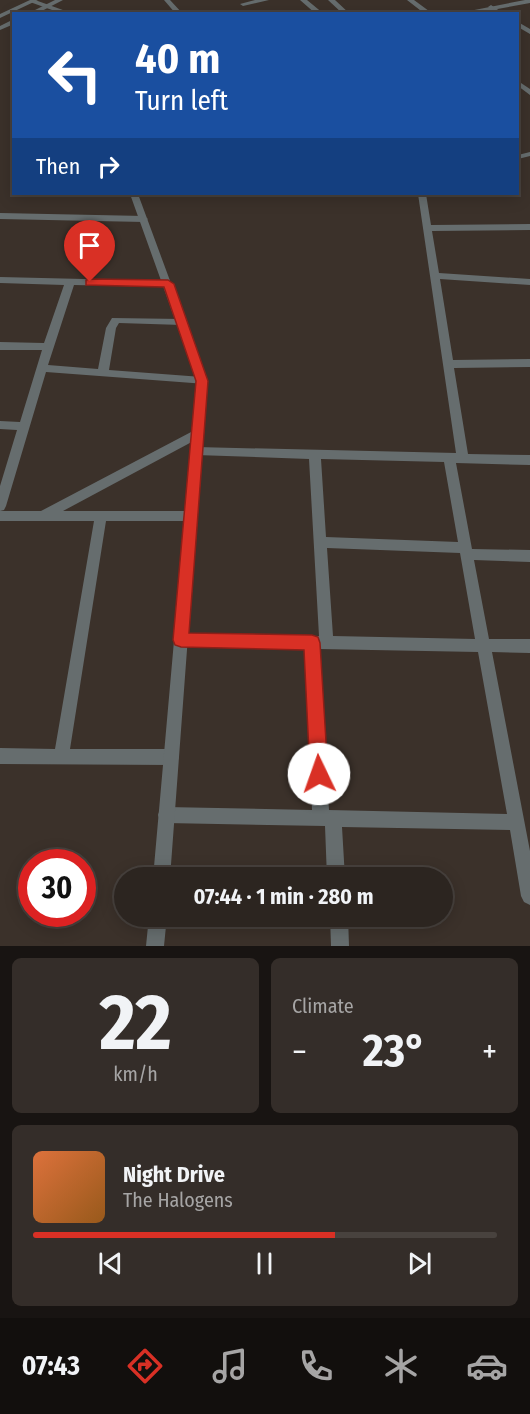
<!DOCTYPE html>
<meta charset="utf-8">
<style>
:root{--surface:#2c2520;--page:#342d29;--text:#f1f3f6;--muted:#a6a5a5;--line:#48423e;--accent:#d93025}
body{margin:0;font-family:"Fira Sans Condensed",sans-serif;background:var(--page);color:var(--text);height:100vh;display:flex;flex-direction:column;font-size:22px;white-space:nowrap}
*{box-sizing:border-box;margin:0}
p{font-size:20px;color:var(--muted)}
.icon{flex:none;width:33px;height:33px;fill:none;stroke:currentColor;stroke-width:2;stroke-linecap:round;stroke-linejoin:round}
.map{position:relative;height:946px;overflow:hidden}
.panel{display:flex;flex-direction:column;gap:12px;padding:12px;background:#181412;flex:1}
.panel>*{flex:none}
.top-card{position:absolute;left:12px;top:12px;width:507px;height:183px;border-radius:0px;box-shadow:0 3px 15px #0003,0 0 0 2px var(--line);background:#1a4fa0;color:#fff;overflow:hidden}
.speed{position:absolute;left:18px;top:849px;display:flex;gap:12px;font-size:30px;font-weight:700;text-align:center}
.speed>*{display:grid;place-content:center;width:78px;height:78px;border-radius:50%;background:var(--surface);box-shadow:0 3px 15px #0003,0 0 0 2px var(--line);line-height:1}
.speed .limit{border:9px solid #d22;background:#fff;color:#111}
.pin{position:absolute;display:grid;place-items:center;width:51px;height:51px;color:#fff;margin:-62px -26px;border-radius:50% 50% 50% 0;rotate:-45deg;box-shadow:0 0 6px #0007}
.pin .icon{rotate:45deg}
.me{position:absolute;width:66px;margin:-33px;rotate:357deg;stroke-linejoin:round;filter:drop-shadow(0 0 4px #0008)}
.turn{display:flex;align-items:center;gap:21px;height:126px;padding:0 24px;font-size:27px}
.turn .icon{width:78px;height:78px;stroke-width:2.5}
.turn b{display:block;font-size:42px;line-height:51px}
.then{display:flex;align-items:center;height:57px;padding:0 24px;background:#0003;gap:12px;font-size:22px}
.big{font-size:45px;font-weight:700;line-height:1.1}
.panel .widget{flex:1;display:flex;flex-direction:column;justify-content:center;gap:9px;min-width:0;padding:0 21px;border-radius:9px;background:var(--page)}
.panel .dial{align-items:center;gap:0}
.dial b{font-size:78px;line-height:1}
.song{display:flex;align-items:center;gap:18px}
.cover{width:72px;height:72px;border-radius:9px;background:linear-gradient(135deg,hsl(20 70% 55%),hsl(30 70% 35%))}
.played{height:6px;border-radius:3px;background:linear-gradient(90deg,var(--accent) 65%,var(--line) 65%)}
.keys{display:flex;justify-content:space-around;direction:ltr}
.heat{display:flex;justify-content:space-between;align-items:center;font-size:33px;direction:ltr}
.panel .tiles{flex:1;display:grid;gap:12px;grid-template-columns:1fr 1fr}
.widget:last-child{grid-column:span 2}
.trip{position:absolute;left:114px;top:867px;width:339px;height:60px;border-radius:30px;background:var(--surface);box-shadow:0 3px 15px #0003,0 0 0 2px var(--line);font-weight:700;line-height:60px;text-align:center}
.tab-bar{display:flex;height:96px;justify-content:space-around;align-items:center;background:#120f0d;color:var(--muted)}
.tab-bar .icon{width:42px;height:42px}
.tab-bar .current{color:var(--accent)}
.tab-bar b{font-size:27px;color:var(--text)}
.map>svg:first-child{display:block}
</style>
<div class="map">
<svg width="530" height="946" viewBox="0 0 530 946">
<rect width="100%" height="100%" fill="#3b312a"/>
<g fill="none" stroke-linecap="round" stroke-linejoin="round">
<path fill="#666d6e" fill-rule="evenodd" d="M30,0H35L74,14H63L30,2Z
M164,0H170L183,14H176Z
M255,0H269L243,6L240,4Z
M300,0H307L324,14H316Z
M328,0H335L350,14H343Z
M407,0H414L433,14H425Z
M491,5L504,14H496L488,7Z
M518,22L530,29V34L518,27Z
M530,152V156L518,159V155Z
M418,194H426L431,225L530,224V230L432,231L439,273L530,279V285L440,279L453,360L530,359V367L454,368L468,454L530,455V465L456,463L472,549L530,550V562L474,560L489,639H530V653L492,652L530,851V905L524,902L521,896L510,830L342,827L345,878H327L325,826L166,823L160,821L158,815L160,809L166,807L312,810L305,649L181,646L176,645L174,640L176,635L181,634L319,636L309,459L196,455L190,451L196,447L456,453ZM321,459L444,462L458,542L326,537ZM327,548L460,553L475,639L333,636ZM319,649L478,652L507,814L329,810Z
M0,213L144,216L148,219L144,222L0,219Z
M0,277L168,281L173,284L168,287L74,285L48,365L98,369L106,328L112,318L182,319L187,322L182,325L119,323L116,328L109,370L202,377L206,378L207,381L206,384L46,372L6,506L4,510L0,511H41L193,431H201L203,434L201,437L63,511H191L195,512L197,516L195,520L191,521H106L70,749H171L177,751L179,757L177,763L171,765L0,764V748L55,749L94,521H0V486L17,430L0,429V421L20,422L42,350H0V342L44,343L64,285L0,283Z
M330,916H348L349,946H331Z"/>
<path fill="#666d6e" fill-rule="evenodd" d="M30,0H38L0,18V14Z
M55,0H63L36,14H27Z
M525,0H530V3L470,14H454Z
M14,19V24L0,30V26Z
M518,81L530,89V95L518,86Z
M130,194H138L207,381L170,878H153L197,381Z
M149,916H167L164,946H146Z"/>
</g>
<path fill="#d93025" stroke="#8d1f18" stroke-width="1.5" d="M90,279L168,280L174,284L208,381L189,633L312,635L318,637L320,643L328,774L325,780L319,783L312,780L310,774L304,650L181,647L175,645L173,640L196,381L164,287L86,285V280Z"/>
</svg>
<div class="speed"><div class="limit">30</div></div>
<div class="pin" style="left:90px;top:282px;background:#d93025"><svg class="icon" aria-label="arrive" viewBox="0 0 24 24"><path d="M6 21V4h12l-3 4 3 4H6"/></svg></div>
<svg class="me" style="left:319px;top:774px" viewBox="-20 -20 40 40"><circle r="19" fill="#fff"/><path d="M0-13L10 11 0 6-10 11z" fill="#d93025"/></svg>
<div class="trip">07:44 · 1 min · 280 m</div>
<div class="top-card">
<div class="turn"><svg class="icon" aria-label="left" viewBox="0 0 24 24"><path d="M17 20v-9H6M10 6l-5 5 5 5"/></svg><div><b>40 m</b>Turn left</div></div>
<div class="then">Then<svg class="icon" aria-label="right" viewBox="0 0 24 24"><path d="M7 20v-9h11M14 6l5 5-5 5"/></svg></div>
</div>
</div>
<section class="panel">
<div class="tiles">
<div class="widget dial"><b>22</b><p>km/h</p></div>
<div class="widget"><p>Climate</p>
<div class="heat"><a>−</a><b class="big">23°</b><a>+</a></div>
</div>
<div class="widget">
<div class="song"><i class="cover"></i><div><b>Night Drive</b><p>The Halogens</p></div></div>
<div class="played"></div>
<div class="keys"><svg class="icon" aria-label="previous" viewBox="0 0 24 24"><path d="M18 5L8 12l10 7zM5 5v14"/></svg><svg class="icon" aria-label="pause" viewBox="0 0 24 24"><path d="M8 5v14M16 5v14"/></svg><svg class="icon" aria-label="next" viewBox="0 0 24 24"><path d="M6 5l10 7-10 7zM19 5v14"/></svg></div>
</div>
</div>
</section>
<nav class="tab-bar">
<b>07:43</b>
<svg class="icon current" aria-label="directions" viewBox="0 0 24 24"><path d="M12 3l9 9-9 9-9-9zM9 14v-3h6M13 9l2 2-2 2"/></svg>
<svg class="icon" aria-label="music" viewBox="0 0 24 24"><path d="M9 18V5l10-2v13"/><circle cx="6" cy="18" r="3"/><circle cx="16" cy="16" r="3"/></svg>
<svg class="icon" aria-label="phone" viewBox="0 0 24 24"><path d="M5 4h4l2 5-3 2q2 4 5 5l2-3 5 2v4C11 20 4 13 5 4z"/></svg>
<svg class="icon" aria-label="climate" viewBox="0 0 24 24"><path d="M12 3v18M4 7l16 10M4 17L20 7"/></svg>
<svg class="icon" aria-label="car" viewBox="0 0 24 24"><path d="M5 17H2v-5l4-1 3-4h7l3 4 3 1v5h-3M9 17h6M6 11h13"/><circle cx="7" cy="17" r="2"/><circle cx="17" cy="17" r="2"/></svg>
</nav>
